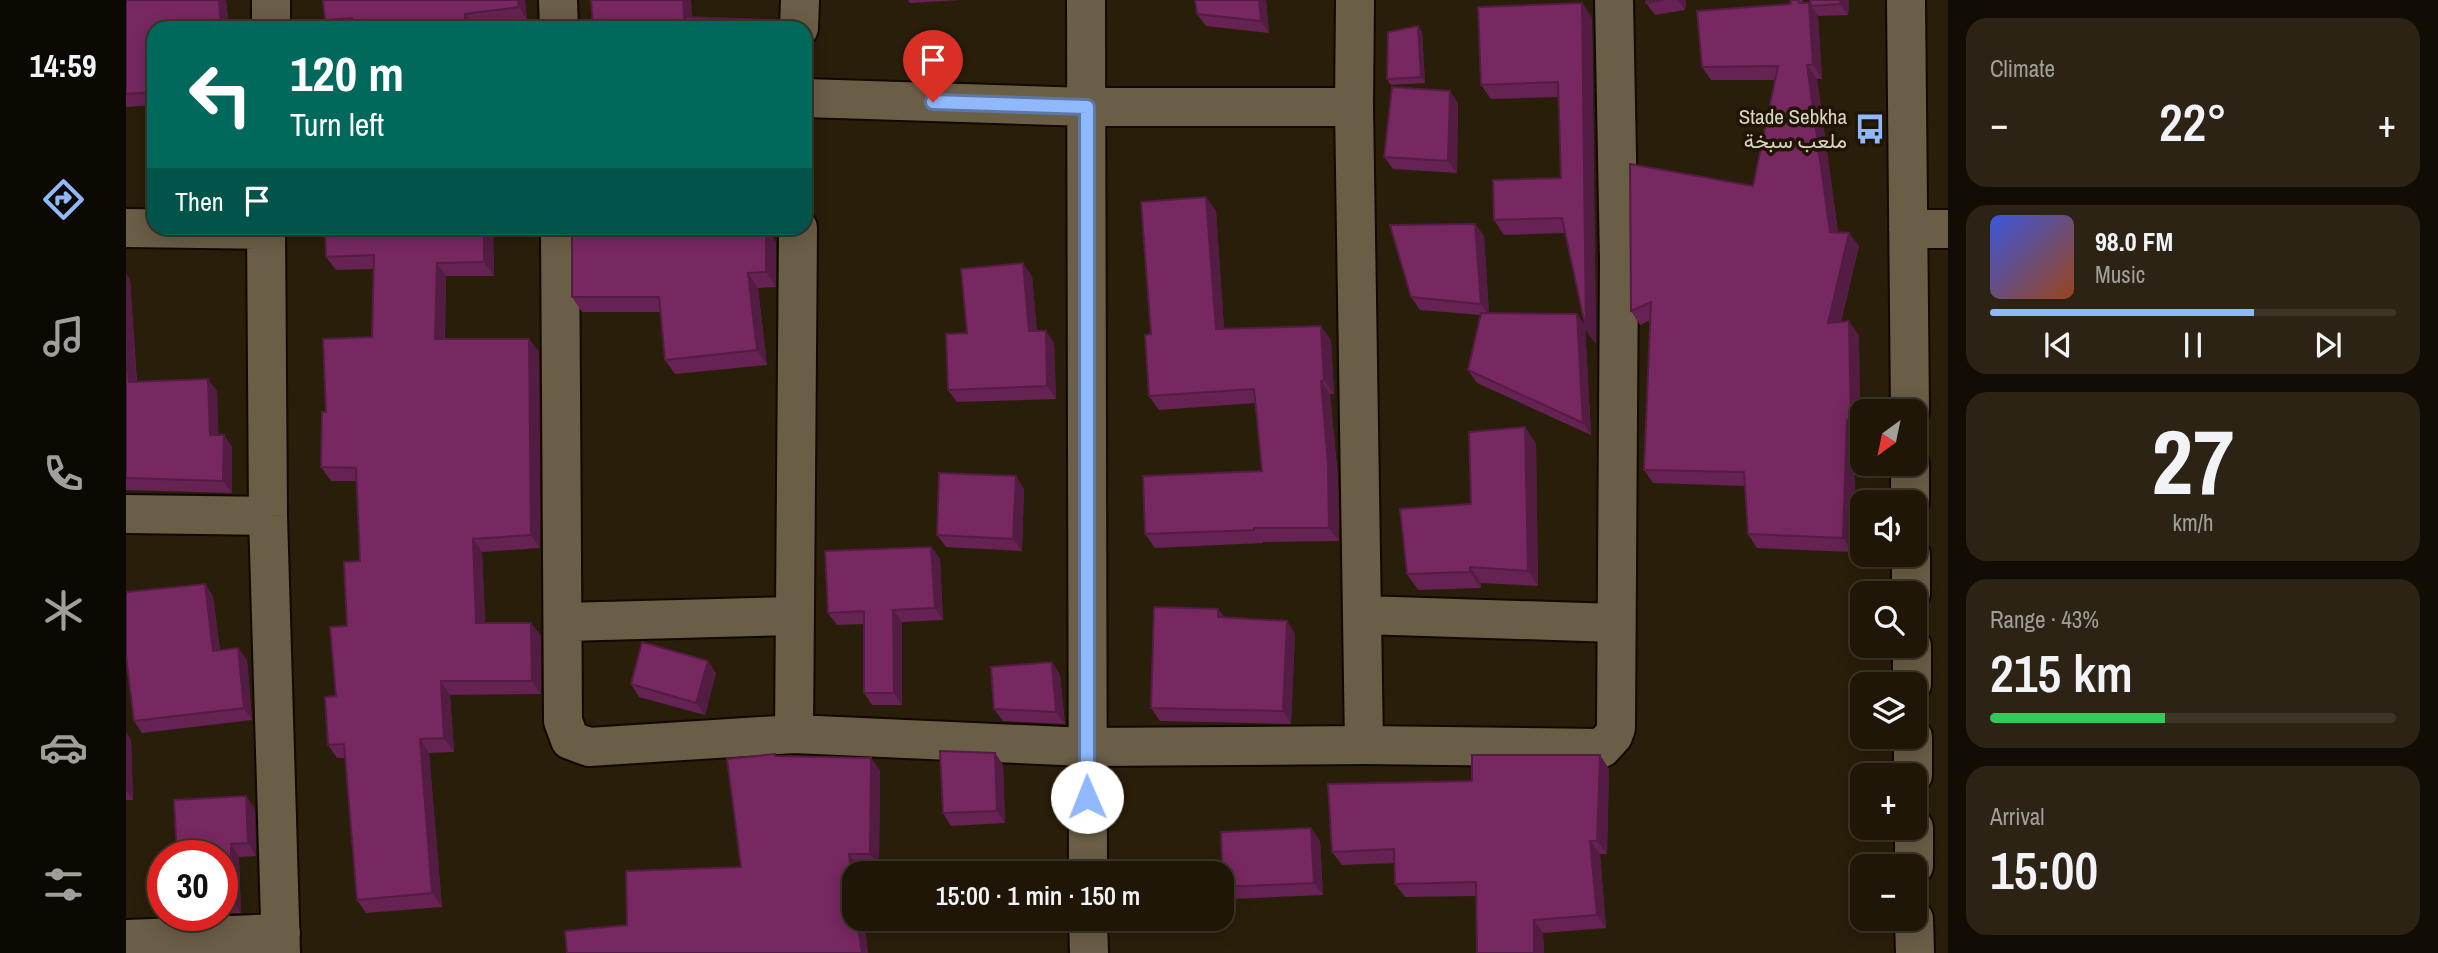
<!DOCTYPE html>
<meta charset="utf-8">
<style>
:root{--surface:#1f1607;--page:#2c2315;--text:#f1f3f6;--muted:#a19f9b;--line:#3c3528;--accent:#90b8fd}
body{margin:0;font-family:"Archivo Narrow",Vazirmatn,sans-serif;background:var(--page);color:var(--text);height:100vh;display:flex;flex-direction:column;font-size:26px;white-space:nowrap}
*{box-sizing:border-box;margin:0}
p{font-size:23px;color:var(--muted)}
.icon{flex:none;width:38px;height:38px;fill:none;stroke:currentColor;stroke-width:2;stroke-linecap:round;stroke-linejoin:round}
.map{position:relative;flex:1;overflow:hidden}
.side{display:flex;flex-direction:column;gap:18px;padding:18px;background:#110c04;width:490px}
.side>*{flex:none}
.banner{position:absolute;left:21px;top:21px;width:665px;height:214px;border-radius:21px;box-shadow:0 4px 18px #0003,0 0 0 2px var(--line);background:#00695c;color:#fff;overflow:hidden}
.needle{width:46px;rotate:213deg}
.tools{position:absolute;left:1724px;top:399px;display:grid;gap:14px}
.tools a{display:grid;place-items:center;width:77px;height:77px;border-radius:14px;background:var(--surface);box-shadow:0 4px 18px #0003,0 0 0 2px var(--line);font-size:35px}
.speed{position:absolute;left:21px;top:840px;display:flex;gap:14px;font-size:35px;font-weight:700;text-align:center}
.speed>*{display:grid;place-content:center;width:91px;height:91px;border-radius:50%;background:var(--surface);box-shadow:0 4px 18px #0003,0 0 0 2px var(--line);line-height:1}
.speed .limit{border:10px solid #d22;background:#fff;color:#111}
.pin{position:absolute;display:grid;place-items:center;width:60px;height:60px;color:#fff;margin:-72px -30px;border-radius:50% 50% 50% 0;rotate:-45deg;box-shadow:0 0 7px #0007}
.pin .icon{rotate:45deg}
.me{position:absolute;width:77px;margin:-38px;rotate:359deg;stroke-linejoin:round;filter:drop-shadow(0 0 5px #0008)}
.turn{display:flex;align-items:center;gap:24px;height:147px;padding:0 28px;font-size:32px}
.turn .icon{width:91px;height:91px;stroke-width:2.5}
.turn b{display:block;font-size:49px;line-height:60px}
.then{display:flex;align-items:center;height:66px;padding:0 28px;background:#0003;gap:14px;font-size:26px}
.big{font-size:52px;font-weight:600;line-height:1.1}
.side .card{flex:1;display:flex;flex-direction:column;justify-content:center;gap:10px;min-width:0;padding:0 24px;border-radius:21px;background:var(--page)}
.side .dial{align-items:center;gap:0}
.dial b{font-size:91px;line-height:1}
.song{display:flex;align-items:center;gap:21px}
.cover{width:84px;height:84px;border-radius:10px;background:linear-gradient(135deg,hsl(230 70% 55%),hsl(20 70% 35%))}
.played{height:7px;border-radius:4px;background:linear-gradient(90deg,var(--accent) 65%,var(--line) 65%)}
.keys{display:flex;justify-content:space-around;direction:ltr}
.heat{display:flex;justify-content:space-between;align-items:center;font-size:38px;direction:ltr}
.charge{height:10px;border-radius:5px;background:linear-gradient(90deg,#34c759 43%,var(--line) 0)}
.trip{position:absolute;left:716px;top:861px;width:392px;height:70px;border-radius:21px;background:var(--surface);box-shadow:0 4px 18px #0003,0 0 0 2px var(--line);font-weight:600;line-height:70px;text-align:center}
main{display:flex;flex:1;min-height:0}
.menu{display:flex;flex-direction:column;width:126px;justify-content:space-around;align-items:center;background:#0c0903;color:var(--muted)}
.menu .icon{width:49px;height:49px}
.menu .current{color:var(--accent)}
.menu b{font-size:32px;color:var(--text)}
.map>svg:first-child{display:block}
</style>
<main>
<nav class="menu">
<b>14:59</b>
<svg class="icon current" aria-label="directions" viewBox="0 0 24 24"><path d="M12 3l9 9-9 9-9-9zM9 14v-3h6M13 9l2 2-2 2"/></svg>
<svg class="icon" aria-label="music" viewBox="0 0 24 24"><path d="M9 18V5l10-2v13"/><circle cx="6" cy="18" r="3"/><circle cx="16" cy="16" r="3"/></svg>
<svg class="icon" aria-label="phone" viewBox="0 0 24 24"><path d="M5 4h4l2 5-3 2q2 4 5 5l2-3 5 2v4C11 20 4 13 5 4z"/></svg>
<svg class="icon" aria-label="climate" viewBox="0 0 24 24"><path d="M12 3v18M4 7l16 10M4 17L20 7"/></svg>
<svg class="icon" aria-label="car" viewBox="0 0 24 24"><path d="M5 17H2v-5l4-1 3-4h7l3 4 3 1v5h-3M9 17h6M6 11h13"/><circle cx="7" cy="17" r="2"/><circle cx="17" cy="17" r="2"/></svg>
<svg class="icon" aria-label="filters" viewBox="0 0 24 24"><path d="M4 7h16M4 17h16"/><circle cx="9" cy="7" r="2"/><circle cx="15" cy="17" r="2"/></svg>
</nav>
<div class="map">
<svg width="1822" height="953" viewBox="0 0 1822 953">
<rect width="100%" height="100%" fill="#291e09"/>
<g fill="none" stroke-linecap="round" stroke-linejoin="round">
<g stroke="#120800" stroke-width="42">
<path id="minor" d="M432,0L433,28
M960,0L962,873
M1229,0L1228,107L1238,745
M1780,0L1784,411
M145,28V0
M673,28L674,0
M679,98L961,107H1228
M0,228L140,230
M140,228L142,516L155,953
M434,228L437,721L444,740L463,747L668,734L960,747L1238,745L1476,748L1487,736L1490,728L1493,261L1488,0
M1782,229H1822
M1784,464V502
M0,514L142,516
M1785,555V593
M1237,615L1489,623
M438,622L669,616
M1786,646V684
M668,734L672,228
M1787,737V775
M1788,828V866
M962,919L963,953
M1788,919L1789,953
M0,939L155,933"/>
</g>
<use href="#minor" stroke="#6b5e47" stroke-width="38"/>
</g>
<path fill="#662253" d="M0,0H100L103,28H28V105L0,107Z
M197,0H399L401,20L348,27V28H204L199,20Z
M782,0H835L784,3Z
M1140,0L1143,33L1080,26L1071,14Z
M1520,0H1560L1559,10L1529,15L1520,3Z
M1665,0H1676L1678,3L1685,6L1723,0L1722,15L1692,16L1696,79H1691L1712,232L1723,233L1733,246L1715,322L1733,335L1734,436L1730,434L1727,552L1631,548L1622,534L1619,486L1527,483L1518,470L1524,320L1514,325L1505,311L1627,186L1649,80H1585L1576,67L1664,4Z
M1456,3L1466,18L1470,344L1460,330L1439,233L1378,235L1368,220L1435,178L1433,97L1365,99L1355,85Z
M1292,26L1296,32L1299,83L1265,85L1261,79Z
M1332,103L1331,173L1267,169L1258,157Z
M1080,197L1090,211L1098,329L1205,340L1208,394H1204L1212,478L1213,541L1137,542V543L1029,548L1019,534L1136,471L1129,403L1033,410L1023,396L1025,334Z
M1349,224L1358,236L1363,313L1451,314L1459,326L1465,435L1351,383L1342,370L1355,315L1294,310L1285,297Z
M367,228L368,276H320L319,339H403L413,352L414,548L356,552L359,623H405L415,636V694L324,695L328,752L303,753L316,907L240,913L231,900L219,758H211L202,745L221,626L234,561L231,481H205L195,467L200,412L246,337L248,269L210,270L200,257Z
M640,228L650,242V287L632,288L641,365L549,374L539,360L534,312H456L446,297L566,231Z
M0,274L4,279L11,381L91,391L92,435H98L106,447V493L0,490Z
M906,276L911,331L928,343L930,399L831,402L822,390L841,333Z
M1410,443L1412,586L1355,583V588L1292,590L1281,574L1345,504Z
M890,476L898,489L896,551L820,547L811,535Z
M805,547L814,559L817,620L776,622V705H746L738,693V624L711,625L702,613Z
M0,592L87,596L94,650L112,648L121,660L126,720L16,733L8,721L1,666H0Z
M1092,609L1099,618L1161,621L1169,634L1165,724L1034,721L1025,708Z
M926,662L934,675L939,724L877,721L868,709Z
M590,673L579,715L513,697L505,684Z
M0,732L5,740L7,800H0Z
M869,753L877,765L879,823L825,826L817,813Z
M650,756L754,770L753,866H732L728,919H738L742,953L501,925L615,867Z
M1483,769L1481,854H1474L1480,928L1417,933L1418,953H1351L1350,896L1279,897L1269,884V863L1216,865L1206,852L1346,781Z
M120,796L129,809L130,856L113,857L115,913H96V856Z
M1194,841L1197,895L1106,899L1097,887Z"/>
<path fill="#531c43" d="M93,0H100L103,28H95Z
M392,0H399L401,20L393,7Z
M557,0H565L567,28L559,27Z
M1133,0H1140L1143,33L1135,21Z
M1552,0H1560L1559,10Z
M1715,0H1723L1722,15L1714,4Z
M1456,3L1466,18L1470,344L1460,330Z
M1683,3L1692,16L1696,79L1687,65Z
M339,14L348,27V28H339Z
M1292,26L1296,32L1299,83L1295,77Z
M1681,65L1691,79L1714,246L1704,232Z
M1324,91L1332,103L1331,173L1322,161Z
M1080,197L1090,211L1099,343L1090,329Z
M1349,224L1358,236L1363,316L1355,304Z
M358,228H367L368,276L358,262Z
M640,228L650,242V287L640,272Z
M1723,233L1733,246L1711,336L1702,323Z
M311,263L320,276L318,352L309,339Z
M897,263L906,276L912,344L903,331Z
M622,273L632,288L641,365L631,350Z
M0,274L4,279L11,394L3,382L0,340Z
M1451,314L1459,326L1465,435L1457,423Z
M1723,321L1733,335L1734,436L1725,423Z
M1195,326L1205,340L1208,394L1198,380Z
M920,331L928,343L930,399L921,386Z
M403,339L413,352L414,548L405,535Z
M82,379L91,391L93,447L84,435Z
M1195,381L1204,394L1212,478L1213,541L1203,528Z
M1721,420L1730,434L1727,552L1717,538Z
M1399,427L1410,443L1412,586L1402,571Z
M98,435L106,447V493L97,481Z
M890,476L898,489L896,551L887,539Z
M347,539L356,552L360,636L350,623Z
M805,547L814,559L817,620L809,608Z
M1344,567L1355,583V588L1344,572Z
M79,584L87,596L95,663L87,651Z
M1092,609L1101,621L1092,617Z
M767,610L776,622V705L768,693Z
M1161,621L1169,634L1165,724L1157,711Z
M405,623L415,636V694L406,681Z
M112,648L121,660L126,720L118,708Z
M582,661L590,673L579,715L570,703Z
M926,662L934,675L939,724L930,712Z
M315,681L324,695L328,752L318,738Z
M0,732L5,740L7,800L0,790Z
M294,739L303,753L316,907L306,893Z
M869,753L877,765L879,823L871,811Z
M1474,755L1483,769L1481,854L1471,841Z
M745,758L754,770L753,866L744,854Z
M120,796L129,809L130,856L122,843Z
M1185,828L1194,841L1197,895L1188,883Z
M1464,841L1474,854L1480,928L1471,915Z
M105,844L113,857L115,913L106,900Z
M723,854L732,866V873H728V893Z
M731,919H738L742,953H736Z
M1408,920L1417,933L1418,953H1408Z"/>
<path fill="#772860" stroke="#531c43" stroke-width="2" d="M0,0H93L95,28H28V92L0,94Z
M197,0H392L393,7L339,14V28H226V18L199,20Z
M465,0H557L559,27V17L644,20L648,28H467Z
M1069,0H1133L1135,21L1071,14Z
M1520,0H1538L1520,3Z
M1665,0H1672L1673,3H1683L1687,65H1681L1704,232L1723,233L1702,323L1723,321L1725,423L1721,420L1717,538L1622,534L1618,472L1518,470L1525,302L1505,311L1504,164L1627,186L1652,66L1576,67L1571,11L1664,4Z
M1684,0H1715L1714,4L1685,6Z
M1456,3L1460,330L1436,218L1368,220L1367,180L1435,178L1432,82L1355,85L1352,7Z
M1292,26L1295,77L1261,79L1262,32Z
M1266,87L1324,91L1322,161L1258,157Z
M1080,197L1090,329L1195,326L1198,380L1195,381L1202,464L1203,528H1128V530L1019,534L1017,476L1136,471L1128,389L1023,396L1019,335L1025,334L1015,202Z
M1349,224L1355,304L1285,297L1264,225Z
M199,228H358V262L311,263L309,339H403L405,535L347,539L350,623H405L406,681H315L318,738L294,739L306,893L231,900L218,744L202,745L199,697L210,696L204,627L221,626L218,562L234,561L230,468L195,467L196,412H200L197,339L246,337L248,255L200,257Z
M640,228V272L622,273L631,350L539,360L533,297H446V231H566Z
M897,263L903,331H920L921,386L822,390L820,334L841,333L835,269Z
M1355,313L1451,314L1457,423L1342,370Z
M0,340L3,382L82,379L84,435H98L97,481L0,478Z
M1399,427L1402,571L1344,567V572L1281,574L1274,509L1345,504L1343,432Z
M813,473L890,476L887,539L811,535Z
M805,547L809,608L767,610L768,693H738V611L702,613L699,551Z
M79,584L87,651L112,648L118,708L8,721L0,656V592Z
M1028,607L1092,609V617L1161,621L1157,711L1025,708Z
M516,642L582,661L570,703L505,684Z
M926,662L930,712L868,709L865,667Z
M814,751L869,753L871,811L817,813Z
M649,754V756L745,758L744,854H723L728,893V919H731L736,953H441L439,931L501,925L500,871L615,867L601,759Z
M1346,755H1474L1471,841H1464L1471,915L1408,920V953H1351L1350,882L1269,884L1268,849L1206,852L1202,784L1346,781Z
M120,796L122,843L105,844L106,900H96V856H51L48,800Z
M1185,828L1188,883L1097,887L1095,832Z
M35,864H37L36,902Z"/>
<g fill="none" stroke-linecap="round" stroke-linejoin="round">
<g stroke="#5e78a4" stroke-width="18">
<path id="route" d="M807,102L961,107V797"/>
</g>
<use href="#route" stroke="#90b8fd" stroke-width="12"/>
</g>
<defs>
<g id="bus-bare" transform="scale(2.415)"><path d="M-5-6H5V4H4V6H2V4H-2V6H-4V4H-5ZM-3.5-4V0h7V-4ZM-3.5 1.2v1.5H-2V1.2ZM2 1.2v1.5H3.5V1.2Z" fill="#90b8fd" stroke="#1f1502" stroke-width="2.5" paint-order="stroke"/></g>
</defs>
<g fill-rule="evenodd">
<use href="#bus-bare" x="1744" y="129"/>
</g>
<g text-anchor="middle" stroke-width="7" stroke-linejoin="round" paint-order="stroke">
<g font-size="21" fill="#dad3c6" stroke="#1f1502" text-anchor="end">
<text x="1721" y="124">Stade Sebkha<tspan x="1721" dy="24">ملعب سبخة</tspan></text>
</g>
</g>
</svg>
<div class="tools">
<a><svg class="needle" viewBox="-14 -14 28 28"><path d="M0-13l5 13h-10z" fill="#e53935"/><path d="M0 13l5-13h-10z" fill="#a19f9b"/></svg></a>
<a><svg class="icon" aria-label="sound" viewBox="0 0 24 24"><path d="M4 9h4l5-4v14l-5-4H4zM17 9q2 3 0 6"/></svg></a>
<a><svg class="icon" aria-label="search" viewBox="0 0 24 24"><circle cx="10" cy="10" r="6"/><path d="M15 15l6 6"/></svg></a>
<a><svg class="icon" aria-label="layers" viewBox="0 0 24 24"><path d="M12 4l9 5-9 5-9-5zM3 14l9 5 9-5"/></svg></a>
<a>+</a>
<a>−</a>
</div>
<div class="speed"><div class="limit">30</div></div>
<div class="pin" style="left:807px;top:102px;background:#d93025"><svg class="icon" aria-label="arrive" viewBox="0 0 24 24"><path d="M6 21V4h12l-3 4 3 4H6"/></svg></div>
<svg class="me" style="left:961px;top:797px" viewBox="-20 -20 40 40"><circle r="19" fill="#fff"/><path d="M0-13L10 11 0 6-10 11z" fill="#90b8fd"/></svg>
<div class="trip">15:00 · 1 min · 150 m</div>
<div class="banner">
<div class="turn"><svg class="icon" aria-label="left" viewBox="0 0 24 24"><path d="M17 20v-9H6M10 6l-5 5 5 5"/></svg><div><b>120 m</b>Turn left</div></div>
<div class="then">Then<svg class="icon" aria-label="arrive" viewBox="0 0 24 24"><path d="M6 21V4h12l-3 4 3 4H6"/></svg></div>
</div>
</div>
<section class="side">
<div class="card"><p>Climate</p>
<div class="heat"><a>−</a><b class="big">22°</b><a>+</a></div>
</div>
<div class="card">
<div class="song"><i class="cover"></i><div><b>98.0 FM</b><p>Music</p></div></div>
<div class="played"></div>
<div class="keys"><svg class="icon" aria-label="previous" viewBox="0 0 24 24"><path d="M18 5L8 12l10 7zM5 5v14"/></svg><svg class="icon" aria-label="pause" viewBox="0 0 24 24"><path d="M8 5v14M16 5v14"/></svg><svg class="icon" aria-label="next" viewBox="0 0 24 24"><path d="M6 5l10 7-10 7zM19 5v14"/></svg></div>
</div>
<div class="card dial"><b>27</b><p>km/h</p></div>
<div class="card"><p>Range · 43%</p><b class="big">215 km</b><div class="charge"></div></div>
<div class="card"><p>Arrival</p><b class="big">15:00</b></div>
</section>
</main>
